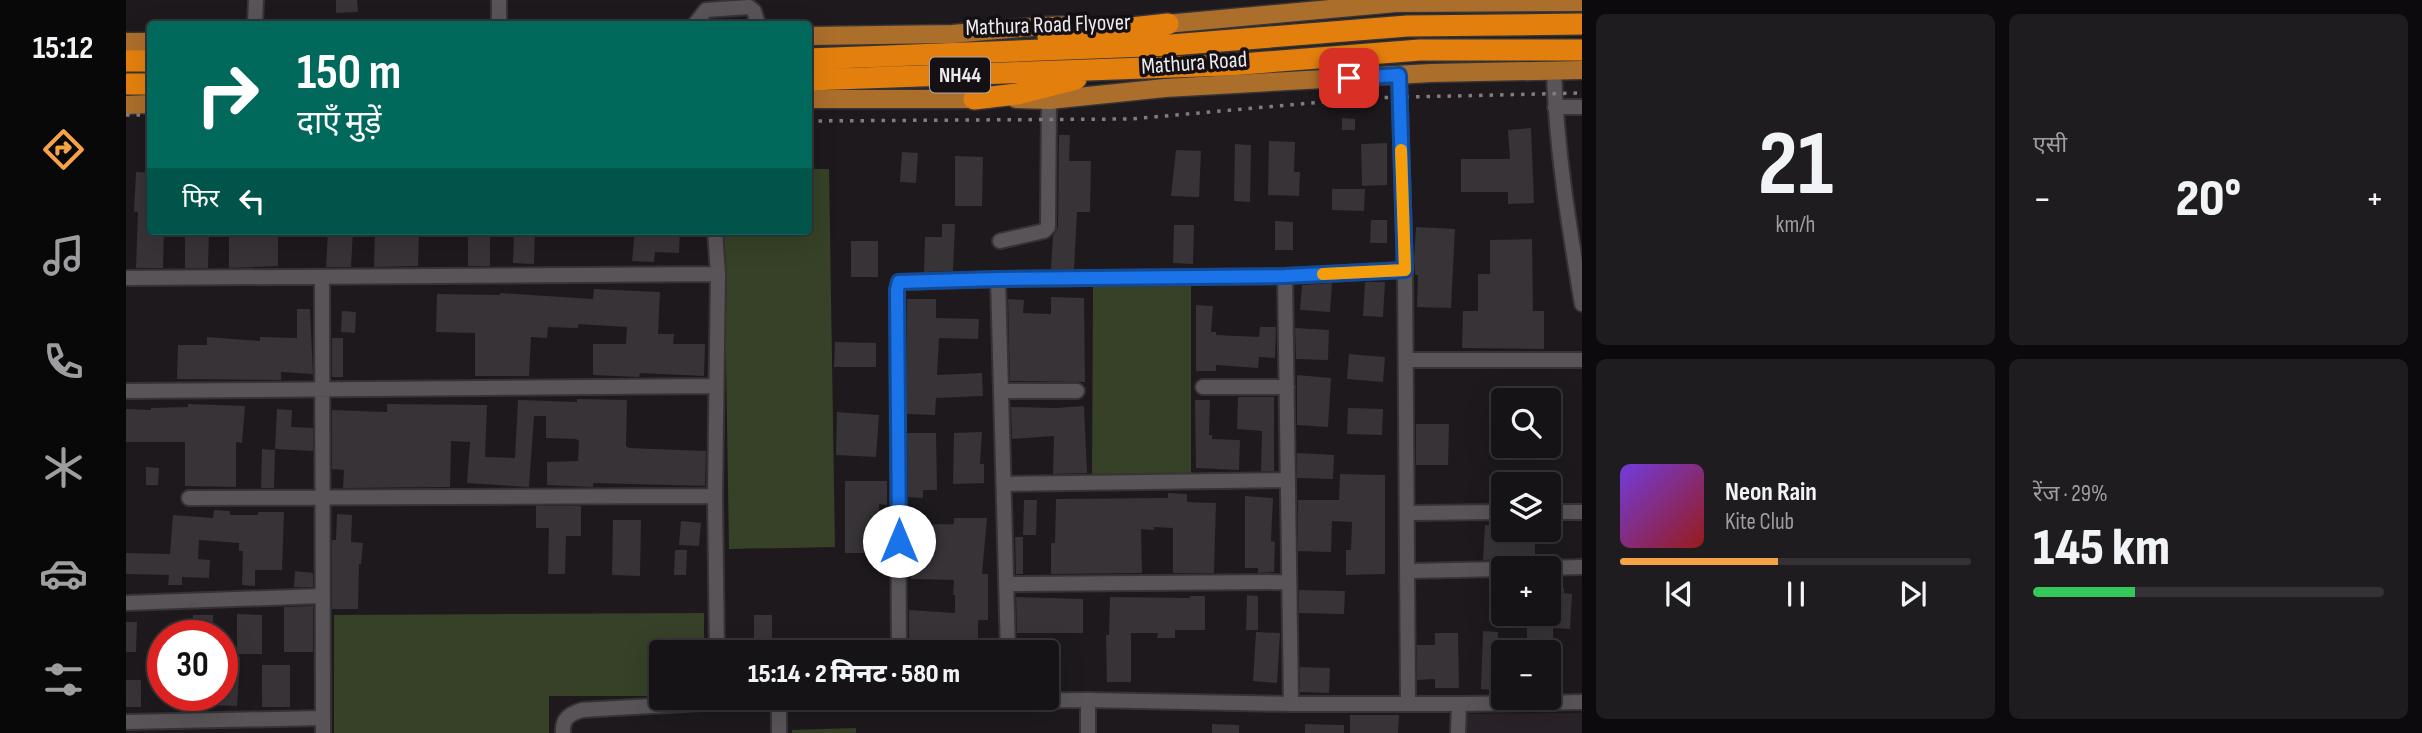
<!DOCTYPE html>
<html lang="hi">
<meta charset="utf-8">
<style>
:root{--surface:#161316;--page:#1f1c1f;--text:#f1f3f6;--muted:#9e9ea1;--line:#353235;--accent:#f6a246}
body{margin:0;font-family:"Sofia Sans Condensed","Noto Sans Devanagari",sans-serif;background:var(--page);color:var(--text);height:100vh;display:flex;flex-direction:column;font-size:26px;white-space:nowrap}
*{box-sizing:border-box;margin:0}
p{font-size:23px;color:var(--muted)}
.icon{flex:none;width:38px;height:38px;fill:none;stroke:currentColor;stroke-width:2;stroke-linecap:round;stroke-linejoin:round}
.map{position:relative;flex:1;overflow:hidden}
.side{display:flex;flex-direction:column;gap:14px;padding:14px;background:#0c0a0c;width:840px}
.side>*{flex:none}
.hud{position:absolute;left:21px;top:21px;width:665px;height:214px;border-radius:7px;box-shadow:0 7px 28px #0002,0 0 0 2px var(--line);background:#00695c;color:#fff;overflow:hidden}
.tools{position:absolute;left:1365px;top:388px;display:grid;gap:14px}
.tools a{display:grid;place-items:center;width:70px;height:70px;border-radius:7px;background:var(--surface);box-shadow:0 7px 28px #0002,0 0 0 2px var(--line);font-size:35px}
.speed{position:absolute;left:21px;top:620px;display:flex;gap:14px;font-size:35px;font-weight:700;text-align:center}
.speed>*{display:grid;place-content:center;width:91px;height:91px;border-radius:50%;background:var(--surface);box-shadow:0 7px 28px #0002,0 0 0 2px var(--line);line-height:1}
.speed .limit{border:10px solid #d22;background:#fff;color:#111}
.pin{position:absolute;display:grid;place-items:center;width:60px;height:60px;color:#fff;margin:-30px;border-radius:14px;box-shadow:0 4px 10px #0006}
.me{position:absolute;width:77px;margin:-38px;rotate:0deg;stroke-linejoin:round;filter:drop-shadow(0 0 5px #0008)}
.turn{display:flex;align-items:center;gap:24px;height:147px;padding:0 35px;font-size:32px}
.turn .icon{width:91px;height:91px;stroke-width:2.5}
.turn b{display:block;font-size:49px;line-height:60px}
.then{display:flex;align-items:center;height:66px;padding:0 35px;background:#0003;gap:14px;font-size:26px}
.big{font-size:52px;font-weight:800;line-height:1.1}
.side .tile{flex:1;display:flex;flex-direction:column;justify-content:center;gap:10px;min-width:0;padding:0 24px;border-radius:10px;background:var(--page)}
.side .dial{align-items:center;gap:0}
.dial b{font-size:91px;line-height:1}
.song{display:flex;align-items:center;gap:21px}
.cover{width:84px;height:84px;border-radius:10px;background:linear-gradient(135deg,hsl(260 70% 55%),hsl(0 70% 35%))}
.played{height:7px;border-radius:4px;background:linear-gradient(90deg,var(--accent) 45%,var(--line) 45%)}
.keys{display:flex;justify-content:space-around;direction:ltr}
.heat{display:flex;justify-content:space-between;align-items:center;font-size:38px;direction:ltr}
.charge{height:10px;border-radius:5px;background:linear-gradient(90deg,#34c759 29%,var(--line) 0)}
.side .tiles{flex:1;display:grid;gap:14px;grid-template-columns:repeat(2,1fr)}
.trip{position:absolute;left:523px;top:640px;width:410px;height:70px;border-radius:7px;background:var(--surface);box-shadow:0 7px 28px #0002,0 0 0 2px var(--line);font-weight:800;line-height:70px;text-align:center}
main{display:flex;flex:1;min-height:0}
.menu{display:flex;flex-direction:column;width:126px;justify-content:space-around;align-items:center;background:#090809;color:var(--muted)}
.menu .icon{width:49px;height:49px}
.menu .active{color:var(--accent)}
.menu b{font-size:32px;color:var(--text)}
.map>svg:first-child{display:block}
</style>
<main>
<nav class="menu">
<b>15:12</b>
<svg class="icon active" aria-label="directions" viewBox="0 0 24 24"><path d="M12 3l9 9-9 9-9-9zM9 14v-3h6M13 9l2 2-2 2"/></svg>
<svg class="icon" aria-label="music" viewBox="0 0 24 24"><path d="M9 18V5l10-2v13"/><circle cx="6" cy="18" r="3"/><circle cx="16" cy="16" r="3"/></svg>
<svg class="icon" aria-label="phone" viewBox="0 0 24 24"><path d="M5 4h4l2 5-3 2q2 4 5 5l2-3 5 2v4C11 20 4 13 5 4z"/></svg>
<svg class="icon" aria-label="climate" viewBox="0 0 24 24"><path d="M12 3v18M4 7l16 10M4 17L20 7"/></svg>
<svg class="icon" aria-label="car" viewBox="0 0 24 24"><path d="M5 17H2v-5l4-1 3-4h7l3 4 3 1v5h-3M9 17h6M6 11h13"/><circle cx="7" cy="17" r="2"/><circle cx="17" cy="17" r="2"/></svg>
<svg class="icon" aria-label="filters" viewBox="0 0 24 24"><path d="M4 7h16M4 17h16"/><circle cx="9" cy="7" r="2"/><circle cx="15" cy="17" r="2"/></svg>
</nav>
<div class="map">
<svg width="1456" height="733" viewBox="0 0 1456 733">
<rect width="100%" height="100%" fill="#1d191d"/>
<path fill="#2a2229" d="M1456,713V733H1336V714Z"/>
<path fill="#364127" d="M683,169H703L709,547L603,549L598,231H682Z
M967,286H1065V475H966Z
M578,613V653H536L535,696H423V733H208V615Z
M730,728V733H666V730Z"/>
<path fill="#373337" d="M210,0H231L232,12L210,13Z
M1216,118L1229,119V130H1216Z
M1405,128L1408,203L1382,204V192H1335V159H1384L1382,130Z
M933,135H944L943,161H965L964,212H951L948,269H925L927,236L932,227Z
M1143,141L1169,142L1168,172H1174L1173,196L1142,195Z
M1261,143V185L1236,186L1235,144Z
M1109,144L1125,145L1124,202L1108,201Z
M1050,150L1075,151L1073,197L1045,196Z
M776,152L792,153L790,183L774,182Z
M829,156L857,157L856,206H829Z
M10,172L24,173V231H38L37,268H10L12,212H8Z
M1206,189H1239L1238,211L1206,210Z
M1245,220H1261V243H1244Z
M1149,221L1167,222V250H1149Z
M816,224H829L827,271L798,272L799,237H816Z
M1048,225H1068L1067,264L1047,263Z
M1290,227L1329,229L1325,308L1291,307L1292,275H1289L1288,260Z
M59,231H83L82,268H59Z
M103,231H152V266L103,268Z
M202,231H227L225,267H200Z
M249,231H293L292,266L248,267Z
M342,231H364V266H342Z
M388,231H409L408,264L387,263Z
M509,231H554L553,253L529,252L528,262L506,261Z
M1406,239L1407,311H1418V349L1336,348L1337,311H1352V274H1364V240Z
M725,241H752V277H725Z
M1239,282H1259L1257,317L1237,316Z
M1206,283L1204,312L1174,310L1176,285Z
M468,289L534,292L532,334H548L547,344H579L578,376L514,373L513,377L467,375V344H500L501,327L452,324V328L422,327L421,338L405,337L403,376H349V333L310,332L311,294L374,295V293L467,299Z
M925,297L958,298L959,382L884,381L882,299L898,300L897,313L925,314Z
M781,299H810V318L853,319L852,339L813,338L811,375L856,373L857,396L810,398L809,415L781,414Z
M1070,305L1087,306L1085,332H1090V335L1133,337L1134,327H1150L1149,358L1133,357L1132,368L1090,365V371H1070Z
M171,309H184L187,374L155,372V380L51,379L52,345H81V337L134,341V337L171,338Z
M216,311L230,312L229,333L215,332Z
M1169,328L1203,330L1202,360L1170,359Z
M206,338H217V377H206Z
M709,342L750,343V367H708Z
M1223,354L1259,357L1257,382L1221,379Z
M1171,375L1205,378L1202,427L1171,425Z
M1112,397H1148V471H1135L1136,431L1111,429Z
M451,399L501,400L500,446L503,448L580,451L579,486L467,483V487L421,485V462L452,461L453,441L450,439L420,438V416H408L403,487L341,483L344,442L325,441L324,487L217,488L218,470L206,469V410L261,412V404L361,405L359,457L389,458L392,400L451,402Z
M1069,400H1084L1083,435H1086V439L1114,440L1113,470L1070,468Z
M62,404L119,406L116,443L110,442V487L59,486V442H0V409L25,410V408L62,407Z
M958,406L961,473L927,474L928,436L886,439L885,407L930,408Z
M1222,408L1257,409L1256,435L1221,434Z
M151,409L166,410L165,427L187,428V451L149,449Z
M711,412L753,415L750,457L710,455Z
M1290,424H1323L1322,465H1290Z
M856,432L854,464H858V483L827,484L828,433Z
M781,433H810L811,490H797V498L782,497Z
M136,449L149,450L148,488H135Z
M1171,453L1208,455L1207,479L1171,478Z
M20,467L33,468L32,485H20Z
M1214,474L1259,475V574L1220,575V550H1225L1226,522L1206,521L1205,552L1172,551V500H1213Z
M719,481H761V505L753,504L754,553H719Z
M1042,493L1061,494V502L1090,503L1088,573H1047V528L1028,527V530L1015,529L1016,573L925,574V543H929L930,499L1042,498Z
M1119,496L1147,498L1145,541L1149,542L1148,572L1132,573V568H1119Z
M898,500H911L910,535H897Z
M410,506H455V536H440L439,574H422L423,528H410Z
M88,510L104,511V515H132V512H158L156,570H129V586L116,585L117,551H113V543L73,540L72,559L84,560L83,578L56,577V585H42L43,575L0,574V553L44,554L47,515L87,518Z
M211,514L226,515L225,542L237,543L235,564H233L232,609H206V540H210Z
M828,518H861L856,574H862V620H852V653H830V649H783V610L829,613V595H827L828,580L785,579L786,545H783V525L828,524Z
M487,520H515L514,576L486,575Z
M555,521L575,523L573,546L553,545Z
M1359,525L1376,526V530H1409V558L1357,560Z
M889,537H897V574H890Z
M549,550H561L560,575H548Z
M169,571L187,573V587H168Z
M1423,587L1438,588V593L1446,594L1444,629L1427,628V653H1401V624H1399V614H1423Z
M1173,590L1219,591L1218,614L1173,613Z
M1121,595L1132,596V630H1120Z
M1064,596H1079V630H1049V638H1031L1032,633H1005V682H981L980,635H983L984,597L1064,598Z
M890,597L957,599V633H891Z
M187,606V652H158V607Z
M111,614L136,615V654H111Z
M67,615H87V635H66Z
M628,615H646V641H628Z
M0,622H11L10,652H0Z
M1357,631L1372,632L1370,690L1355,689Z
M1130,632L1154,633L1151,683L1127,681Z
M1309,633H1332L1333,688H1309V679L1291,680V645H1309Z
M104,656L114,657L111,706L85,705V709L65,708V695H96V669L103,670Z
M136,665H164V707H136Z
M1174,667L1204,668L1203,693L1174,692Z
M0,680H15V707H0Z
M1224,715H1273L1272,733H1224Z
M1086,724L1113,725V733H1086Z
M1179,724L1218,725V733H1179Z"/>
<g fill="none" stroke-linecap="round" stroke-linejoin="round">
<g stroke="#363335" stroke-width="18">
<path id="minor" d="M129,24L130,0
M373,24V0
M569,24L580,10L623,7L628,11L632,24
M1428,70C1430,149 1443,226 1456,304
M1273,75L1279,270L1282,704
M1429,107H1456
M589,231L592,274L589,496L591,653
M874,241L918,231L922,227L923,100
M1159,276L1165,704
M196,277L197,733
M0,278L592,274
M872,279L882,653
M1280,360H1456
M1077,387H1161
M0,391L590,386
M875,391H951
M878,484L1162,480
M63,498L589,496
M1423,512H1456
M1282,513L1377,512
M1382,569L1456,567
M1282,571L1377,569
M880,584L1163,582
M0,603L196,596
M773,653L771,290L773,282L872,279L1159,276L1279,270
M0,722L197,718
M437,733C436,719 443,714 456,710L592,702L774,701L962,700L1165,704H1333L1456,702
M653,733V702
M962,733V700
M1332,733L1333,704"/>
</g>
<g stroke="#363335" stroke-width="21">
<path id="major" d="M1029,25L1270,3L1456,2
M682,36L826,34L918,26L952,25
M0,42H24
M682,99H862
M890,99L923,100L1039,88L1305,73L1456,70
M0,105L24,104"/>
</g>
<g stroke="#363335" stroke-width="24">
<path id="highway" d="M922,37L1042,24
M682,59L1045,45L1281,26L1456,24
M0,61H24
M682,80L1103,65L1294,50H1456
M0,84H24
M848,99L891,94L950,79"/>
</g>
<use href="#minor" stroke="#595458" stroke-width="14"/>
<use href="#major" stroke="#ac6e2b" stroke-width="18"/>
<use href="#highway" stroke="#e3800d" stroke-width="21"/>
<path stroke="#807c80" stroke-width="3.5" stroke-dasharray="3.5 7" stroke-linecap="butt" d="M0,115H24
M682,121L1005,119L1241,98L1456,93"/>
</g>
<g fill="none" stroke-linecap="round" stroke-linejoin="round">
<g stroke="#114b97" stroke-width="18">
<path id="route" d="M773,541L771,290L773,282L872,279L1159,276L1279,270L1273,75L1223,78"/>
</g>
<use href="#route" stroke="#1a73e8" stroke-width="12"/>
<path stroke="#f59e0b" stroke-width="12" d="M1197,274L1279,270L1275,150"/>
</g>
<g text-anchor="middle" stroke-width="7" stroke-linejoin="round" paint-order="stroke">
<rect fill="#141014" stroke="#aca9ac" stroke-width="2" x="804" y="57.5" width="60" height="35" rx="5"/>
<g font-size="21" font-weight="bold" fill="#edeaed">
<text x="834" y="82">NH44</text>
</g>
<g font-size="23" fill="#edeaed" stroke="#141014">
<text transform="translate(922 24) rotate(-2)" y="8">Mathura Road Flyover</text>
<text transform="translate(1068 62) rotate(-4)" y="8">Mathura Road</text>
</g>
</g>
</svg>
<div class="tools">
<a><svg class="icon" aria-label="search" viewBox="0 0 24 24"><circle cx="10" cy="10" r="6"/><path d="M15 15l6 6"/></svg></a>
<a><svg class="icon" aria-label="layers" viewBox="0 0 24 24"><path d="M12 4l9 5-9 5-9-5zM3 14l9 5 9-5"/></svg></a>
<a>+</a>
<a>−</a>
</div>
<div class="speed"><div class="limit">30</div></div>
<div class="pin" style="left:1223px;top:78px;background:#d93025"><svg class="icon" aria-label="arrive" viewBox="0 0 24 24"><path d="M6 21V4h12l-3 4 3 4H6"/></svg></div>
<svg class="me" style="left:773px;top:541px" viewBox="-20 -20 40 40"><circle r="19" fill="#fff"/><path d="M0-13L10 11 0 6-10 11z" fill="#1a73e8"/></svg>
<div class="trip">15:14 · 2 मिनट · 580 m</div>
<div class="hud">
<div class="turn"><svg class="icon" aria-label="right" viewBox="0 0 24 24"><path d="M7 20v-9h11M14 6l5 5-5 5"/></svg><div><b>150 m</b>दाएँ मुड़ें</div></div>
<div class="then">फिर<svg class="icon" aria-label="left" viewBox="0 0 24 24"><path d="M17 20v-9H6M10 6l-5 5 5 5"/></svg></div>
</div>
</div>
<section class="side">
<div class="tiles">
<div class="tile dial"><b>21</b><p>km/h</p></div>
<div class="tile"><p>एसी</p>
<div class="heat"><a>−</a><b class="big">20°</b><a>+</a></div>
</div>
<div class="tile">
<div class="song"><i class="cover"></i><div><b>Neon Rain</b><p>Kite Club</p></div></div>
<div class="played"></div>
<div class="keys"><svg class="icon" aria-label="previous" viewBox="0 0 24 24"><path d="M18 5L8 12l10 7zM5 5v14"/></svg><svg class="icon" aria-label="pause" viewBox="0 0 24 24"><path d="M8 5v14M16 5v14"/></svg><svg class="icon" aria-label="next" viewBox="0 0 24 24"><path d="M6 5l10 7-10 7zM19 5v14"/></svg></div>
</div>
<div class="tile"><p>रेंज · 29%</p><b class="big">145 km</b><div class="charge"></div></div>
</div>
</section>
</main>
